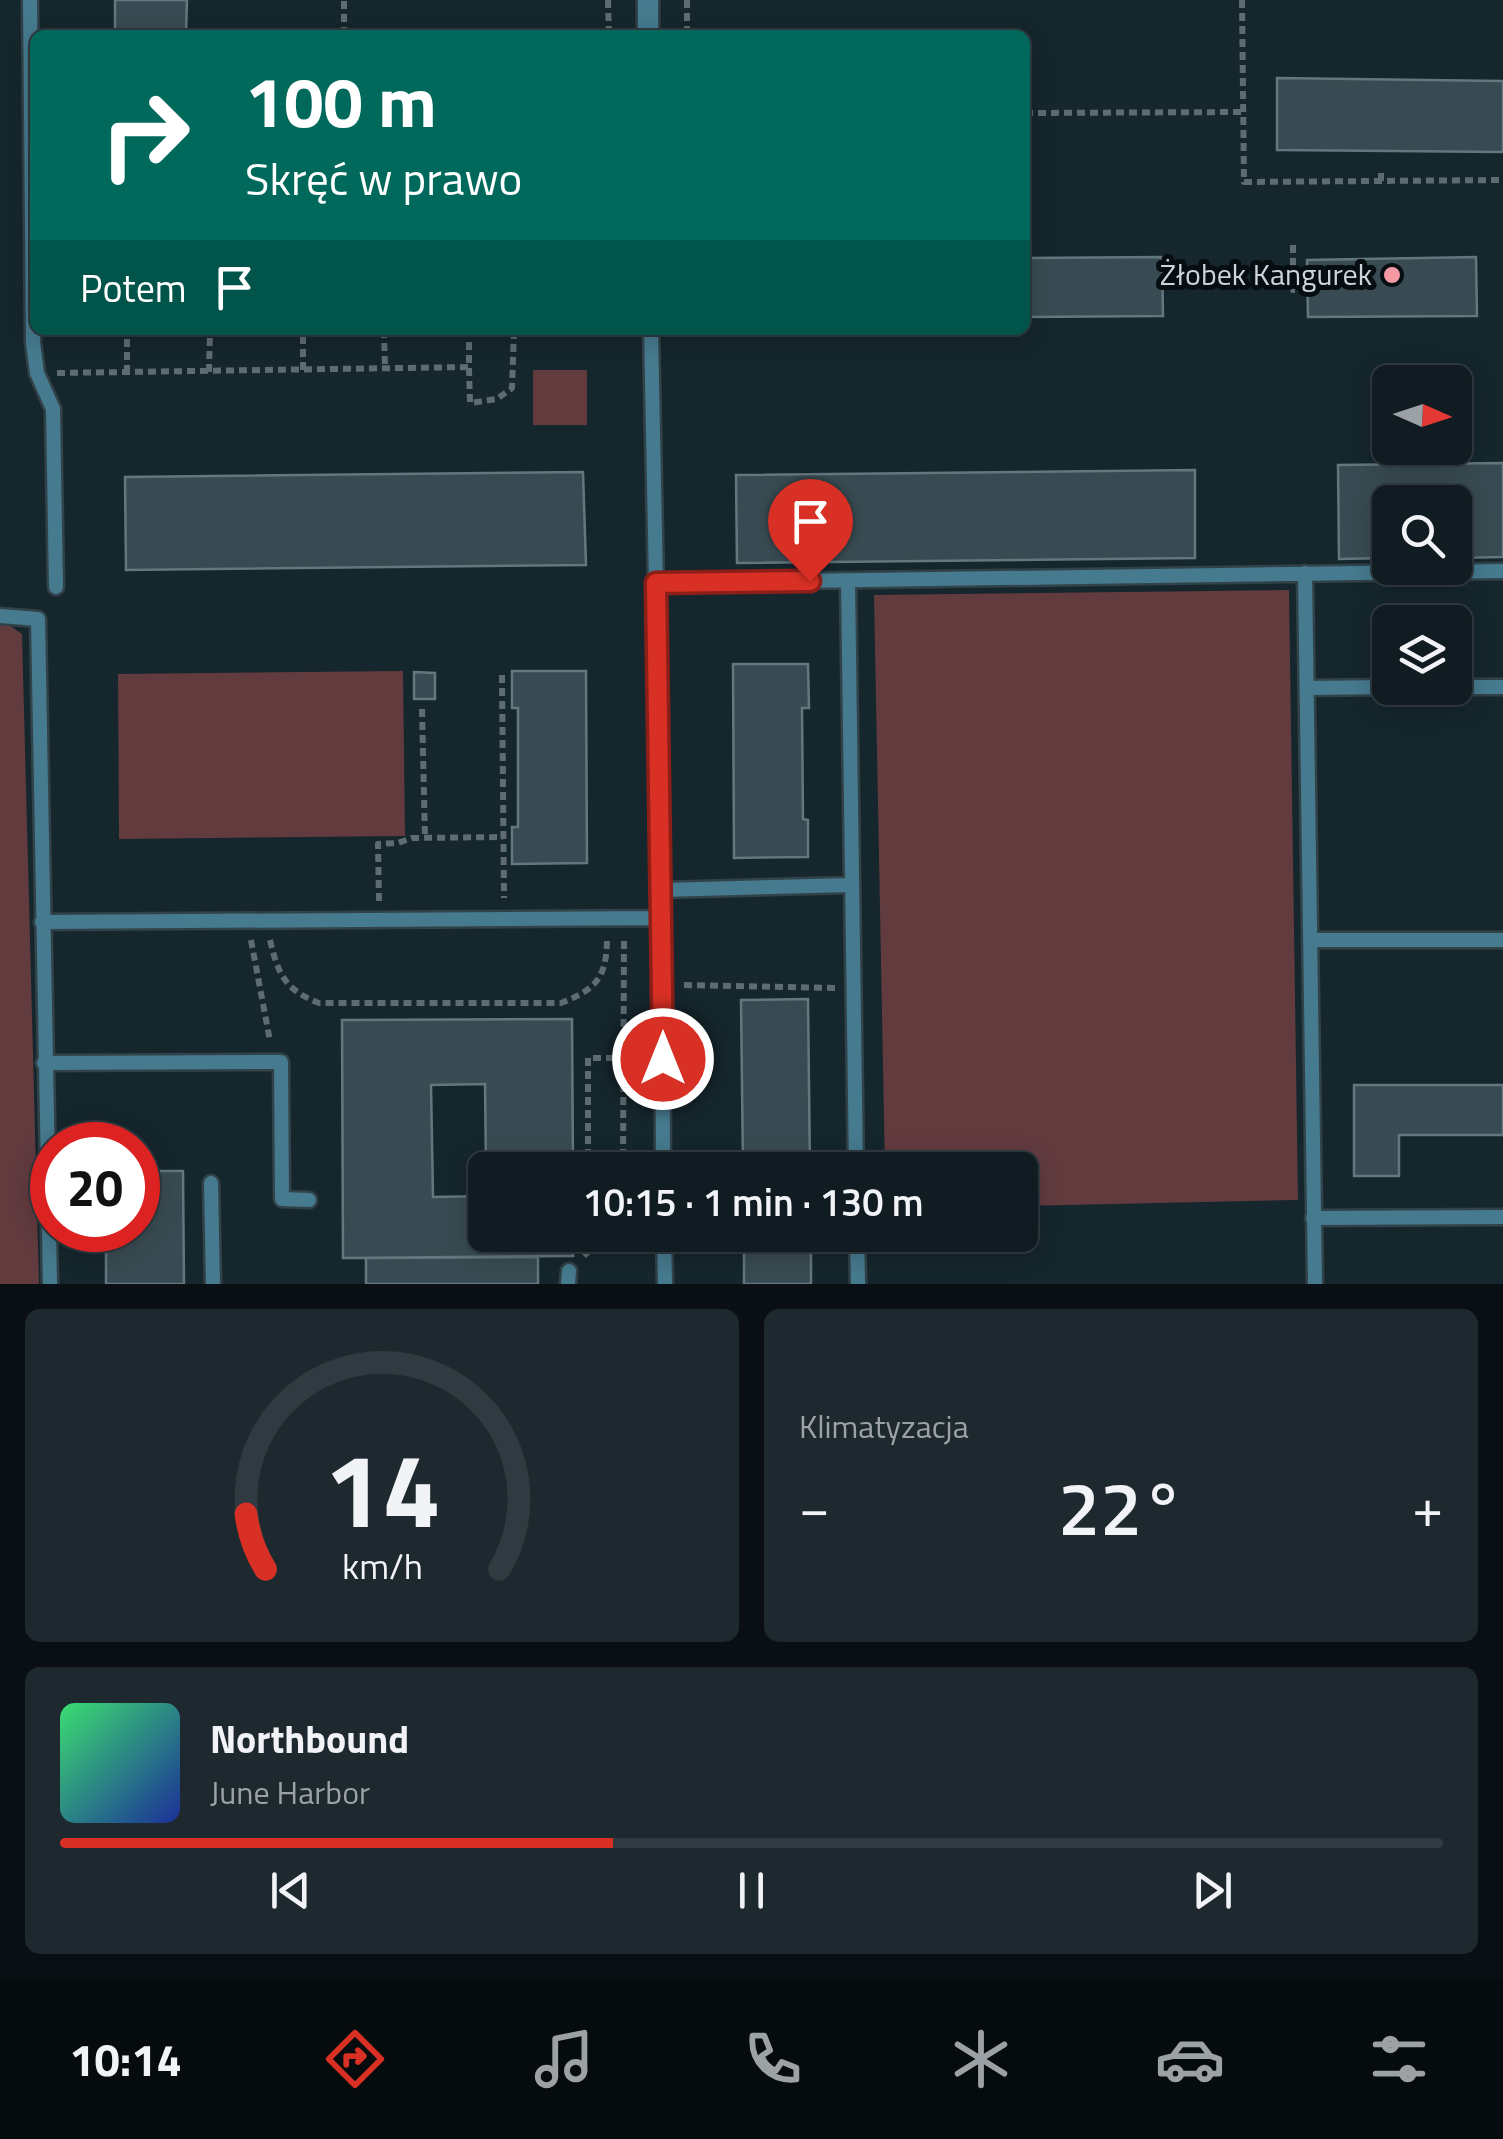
<!DOCTYPE html>
<html lang="pl">
<meta charset="utf-8">
<style>
:root{--surface:#101c22;--page:#1e292f;--text:#f1f3f6;--muted:#9ca1a5;--line:#303a40;--accent:#d93025}
body{margin:0;font-family:"Titillium Web",sans-serif;background:var(--page);color:var(--text);height:100vh;display:flex;flex-direction:column;font-size:38px;white-space:nowrap}
*{box-sizing:border-box;margin:0}
p{font-size:32px;color:var(--muted)}
.icon{flex:none;width:55px;height:55px;fill:none;stroke:currentColor;stroke-width:2;stroke-linecap:round;stroke-linejoin:round}
.map{position:relative;height:1284px;overflow:hidden}
.side{display:flex;flex-direction:column;gap:25px;padding:25px;background:#090f13;flex:1}
.side>*{flex:none}
.hud{position:absolute;left:30px;top:30px;width:1000px;height:305px;border-radius:15px;box-shadow:0 5px 25px #0003,0 0 0 2px var(--line);background:#00695c;color:#fff;overflow:hidden}
.needle{width:65px;rotate:93deg}
.controls{position:absolute;left:1372px;top:365px;display:grid;gap:20px}
.controls a{display:grid;place-items:center;width:100px;height:100px;border-radius:15px;background:var(--surface);box-shadow:0 5px 25px #0003,0 0 0 2px var(--line);font-size:50px}
.speed{position:absolute;left:30px;top:1122px;display:flex;gap:20px;font-size:50px;font-weight:700;text-align:center}
.speed>*{display:grid;place-content:center;width:130px;height:130px;border-radius:50%;background:var(--surface);box-shadow:0 5px 25px #0003,0 0 0 2px var(--line);line-height:1}
.speed .limit{border:15px solid #d22;background:#fff;color:#111}
.pin{position:absolute;display:grid;place-items:center;width:85px;height:85px;color:#fff;margin:-102px -42px;border-radius:50% 50% 50% 0;rotate:-45deg;box-shadow:0 0 10px #0007}
.pin .icon{rotate:45deg}
.me{position:absolute;width:110px;margin:-55px;rotate:0deg;stroke-linejoin:round;filter:drop-shadow(0 0 8px #0008)}
.turn{display:flex;align-items:center;gap:35px;height:210px;padding:0 50px;font-size:45px}
.turn .icon{width:130px;height:130px;stroke-width:2.5}
.turn b{display:block;font-size:70px;line-height:85px}
.then{display:flex;align-items:center;height:95px;padding:0 50px;background:#0003;gap:20px;font-size:38px}
.big{font-size:75px;font-weight:600;line-height:1.1}
.side .card{flex:1;display:flex;flex-direction:column;justify-content:center;gap:15px;min-width:0;padding:0 35px;border-radius:15px;background:var(--page)}
.side .dial{align-items:center;gap:0}
.dial svg{height:260px;overflow:visible;fill:none;stroke:var(--line);stroke-width:7;stroke-linecap:round;text-anchor:middle}
.dial text{fill:var(--text);stroke:none}
.song{display:flex;align-items:center;gap:30px}
.cover{width:120px;height:120px;border-radius:15px;background:linear-gradient(135deg,hsl(140 70% 55%),hsl(230 70% 35%))}
.played{height:10px;border-radius:5px;background:linear-gradient(90deg,var(--accent) 40%,var(--line) 40%)}
.keys{display:flex;justify-content:space-around;direction:ltr}
.heat{display:flex;justify-content:space-between;align-items:center;font-size:55px;direction:ltr}
.side .tiles{flex:1;display:grid;gap:25px;grid-template-columns:1fr 1fr}
.card:last-child{grid-column:span 2}
.trip{position:absolute;left:468px;top:1152px;width:570px;height:100px;border-radius:15px;background:var(--surface);box-shadow:0 5px 25px #0003,0 0 0 2px var(--line);font-weight:600;line-height:100px;text-align:center}
.tab-bar{display:flex;height:160px;justify-content:space-around;align-items:center;background:#060b0e;color:var(--muted)}
.tab-bar .icon{width:70px;height:70px}
.tab-bar .current{color:var(--accent)}
.tab-bar b{font-size:45px;color:var(--text)}
.map>svg:first-child{display:block}
</style>
<div class="map">
<svg width="1503" height="1284" viewBox="0 0 1503 1284">
<rect width="100%" height="100%" fill="#15262d"/>
<path fill="#623b3f" d="M533,370H587V425H533Z
M1289,590L1298,1200L1020,1206V1170H885L874,595Z
M6,623L22,634L39,1284H0V626Z
M403,671L405,836L119,839L118,674Z"/>
<path fill="#394b52" stroke="#63777f" stroke-width="2.5" d="M115,0H187L186,35H115Z
M1277,78L1503,81V152L1277,150Z
M1162,257L1163,316L1025,317V258Z
M1476,257L1477,316L1308,317L1307,260Z
M1503,463V557L1455,558V502H1390V558L1339,559L1338,465Z
M1195,470V558L737,563L736,475Z
M583,472L586,565L126,570L125,477Z
M733,664H808L809,708H802L803,819L808,820V857L734,858Z
M512,671H586L587,863L512,864V827H518V708H512Z
M414,672L435,673V699H414Z
M808,999L810,1170H743L741,1000Z
M572,1019L573,1170H486L485,1084L431,1085L433,1197L485,1196V1235H573V1256L343,1258L342,1020Z
M1354,1085H1503V1135H1399V1176H1354Z
M138,1171H183L184,1284H106V1230H138Z
M744,1235H811V1284H744Z
M538,1257V1284H366V1258Z"/>
<g fill="none" stroke-linecap="round" stroke-linejoin="round">
<g stroke="#324249" stroke-width="19">
<path id="service" d="M30,0L33,343L37,373L53,409L56,587
M651,330L662,890L663,1170
M1305,573L1315,1284
M848,581L856,1170
M656,583L1503,571
M0,616L38,619L50,1284
M1455,687H1503
M1307,688L1390,687
M662,890L851,885
M42,922L662,918
M1310,940H1503
M44,1063L281,1062L282,1199L309,1200
M211,1183L213,1284
M1313,1218L1503,1217
M664,1235L665,1284
M857,1235L858,1284
M568,1284L569,1271"/>
</g>
<g stroke="#324249" stroke-width="25">
<path id="minor" d="M648,0V35"/>
</g>
<path stroke="#5e6c72" stroke-width="6" stroke-dasharray="8 5" stroke-linecap="butt" d="M608,0L609,35
M687,0V35
M1242,0L1244,182L1503,180
M344,35V0
M1025,113L1243,112
M1381,181V170
M1293,245V290H1308
M384,330L385,368
M469,368L470,403L497,399L512,388L514,330
M303,370V330
M209,372L210,331
M57,373L469,367V330
M127,373V330
M502,675L504,898
M422,709L425,838
M379,901L378,844L398,843L412,838L503,837
M251,940L270,1041
M270,940C278,974 285,990 319,1003H561C597,989 607,977 607,937
M684,985L836,988
M588,1170V1058H623
M623,1170L624,941H629
M584,1256L589,1251V1235"/>
<use href="#service" stroke="#467a8e" stroke-width="14"/>
<use href="#minor" stroke="#467a8e" stroke-width="20"/>
</g>
<g fill="none" stroke-linecap="round" stroke-linejoin="round">
<g stroke="#8d1f18" stroke-width="25">
<path id="route" d="M663,1059L656,583L810,581"/>
</g>
<use href="#route" stroke="#d93025" stroke-width="18"/>
</g>
<circle fill="#f49aa2" stroke="#070e11" stroke-width="4" cx="1392" cy="275" r="10"/>
<g text-anchor="middle" stroke-width="10" stroke-linejoin="round" paint-order="stroke">
<g font-size="30" fill="#ccd6da" stroke="#070e11" text-anchor="end">
<text x="1372" y="285">Żłobek Kangurek</text>
</g>
</g>
</svg>
<div class="controls">
<a><svg class="needle" viewBox="-14 -14 28 28"><path d="M0-13l5 13h-10z" fill="#e53935"/><path d="M0 13l5-13h-10z" fill="#9ca1a5"/></svg></a>
<a><svg class="icon" aria-label="search" viewBox="0 0 24 24"><circle cx="10" cy="10" r="6"/><path d="M15 15l6 6"/></svg></a>
<a><svg class="icon" aria-label="layers" viewBox="0 0 24 24"><path d="M12 4l9 5-9 5-9-5zM3 14l9 5 9-5"/></svg></a>
</div>
<div class="speed"><div class="limit">20</div></div>
<div class="pin" style="left:810px;top:581px;background:#d93025"><svg class="icon" aria-label="arrive" viewBox="0 0 24 24"><path d="M6 21V4h12l-3 4 3 4H6"/></svg></div>
<svg class="me" style="left:663px;top:1059px" viewBox="-20 -20 40 40"><circle r="17" fill="#d93025" stroke="#fff" stroke-width="3"/><path d="M0-11L8 9 0 5-8 9z" fill="#fff"/></svg>
<div class="trip">10:15 · 1 min · 130 m</div>
<div class="hud">
<div class="turn"><svg class="icon" aria-label="right" viewBox="0 0 24 24"><path d="M7 20v-9h11M14 6l5 5-5 5"/></svg><div><b>100 m</b>Skręć w prawo</div></div>
<div class="then">Potem<svg class="icon" aria-label="arrive" viewBox="0 0 24 24"><path d="M6 21V4h12l-3 4 3 4H6"/></svg></div>
</div>
</div>
<section class="side">
<div class="tiles">
<div class="card dial"><svg viewBox="0 0 100 80">
<path d="M14 69A42 42 0 1 1 86 69"/>
<path d="M14 69A42 42 0 0 1 8 52" stroke="#d93025"/>
<text x="50" y="56" font-size="32" font-weight="700">14</text>
<text x="50" y="72" font-size="11">km/h</text>
</svg></div>
<div class="card"><p>Klimatyzacja</p>
<div class="heat"><a>−</a><b class="big">22°</b><a>+</a></div>
</div>
<div class="card">
<div class="song"><i class="cover"></i><div><b>Northbound</b><p>June Harbor</p></div></div>
<div class="played"></div>
<div class="keys"><svg class="icon" aria-label="previous" viewBox="0 0 24 24"><path d="M18 5L8 12l10 7zM5 5v14"/></svg><svg class="icon" aria-label="pause" viewBox="0 0 24 24"><path d="M8 5v14M16 5v14"/></svg><svg class="icon" aria-label="next" viewBox="0 0 24 24"><path d="M6 5l10 7-10 7zM19 5v14"/></svg></div>
</div>
</div>
</section>
<nav class="tab-bar">
<b>10:14</b>
<svg class="icon current" aria-label="directions" viewBox="0 0 24 24"><path d="M12 3l9 9-9 9-9-9zM9 14v-3h6M13 9l2 2-2 2"/></svg>
<svg class="icon" aria-label="music" viewBox="0 0 24 24"><path d="M9 18V5l10-2v13"/><circle cx="6" cy="18" r="3"/><circle cx="16" cy="16" r="3"/></svg>
<svg class="icon" aria-label="phone" viewBox="0 0 24 24"><path d="M5 4h4l2 5-3 2q2 4 5 5l2-3 5 2v4C11 20 4 13 5 4z"/></svg>
<svg class="icon" aria-label="climate" viewBox="0 0 24 24"><path d="M12 3v18M4 7l16 10M4 17L20 7"/></svg>
<svg class="icon" aria-label="car" viewBox="0 0 24 24"><path d="M5 17H2v-5l4-1 3-4h7l3 4 3 1v5h-3M9 17h6M6 11h13"/><circle cx="7" cy="17" r="2"/><circle cx="17" cy="17" r="2"/></svg>
<svg class="icon" aria-label="filters" viewBox="0 0 24 24"><path d="M4 7h16M4 17h16"/><circle cx="9" cy="7" r="2"/><circle cx="15" cy="17" r="2"/></svg>
</nav>
